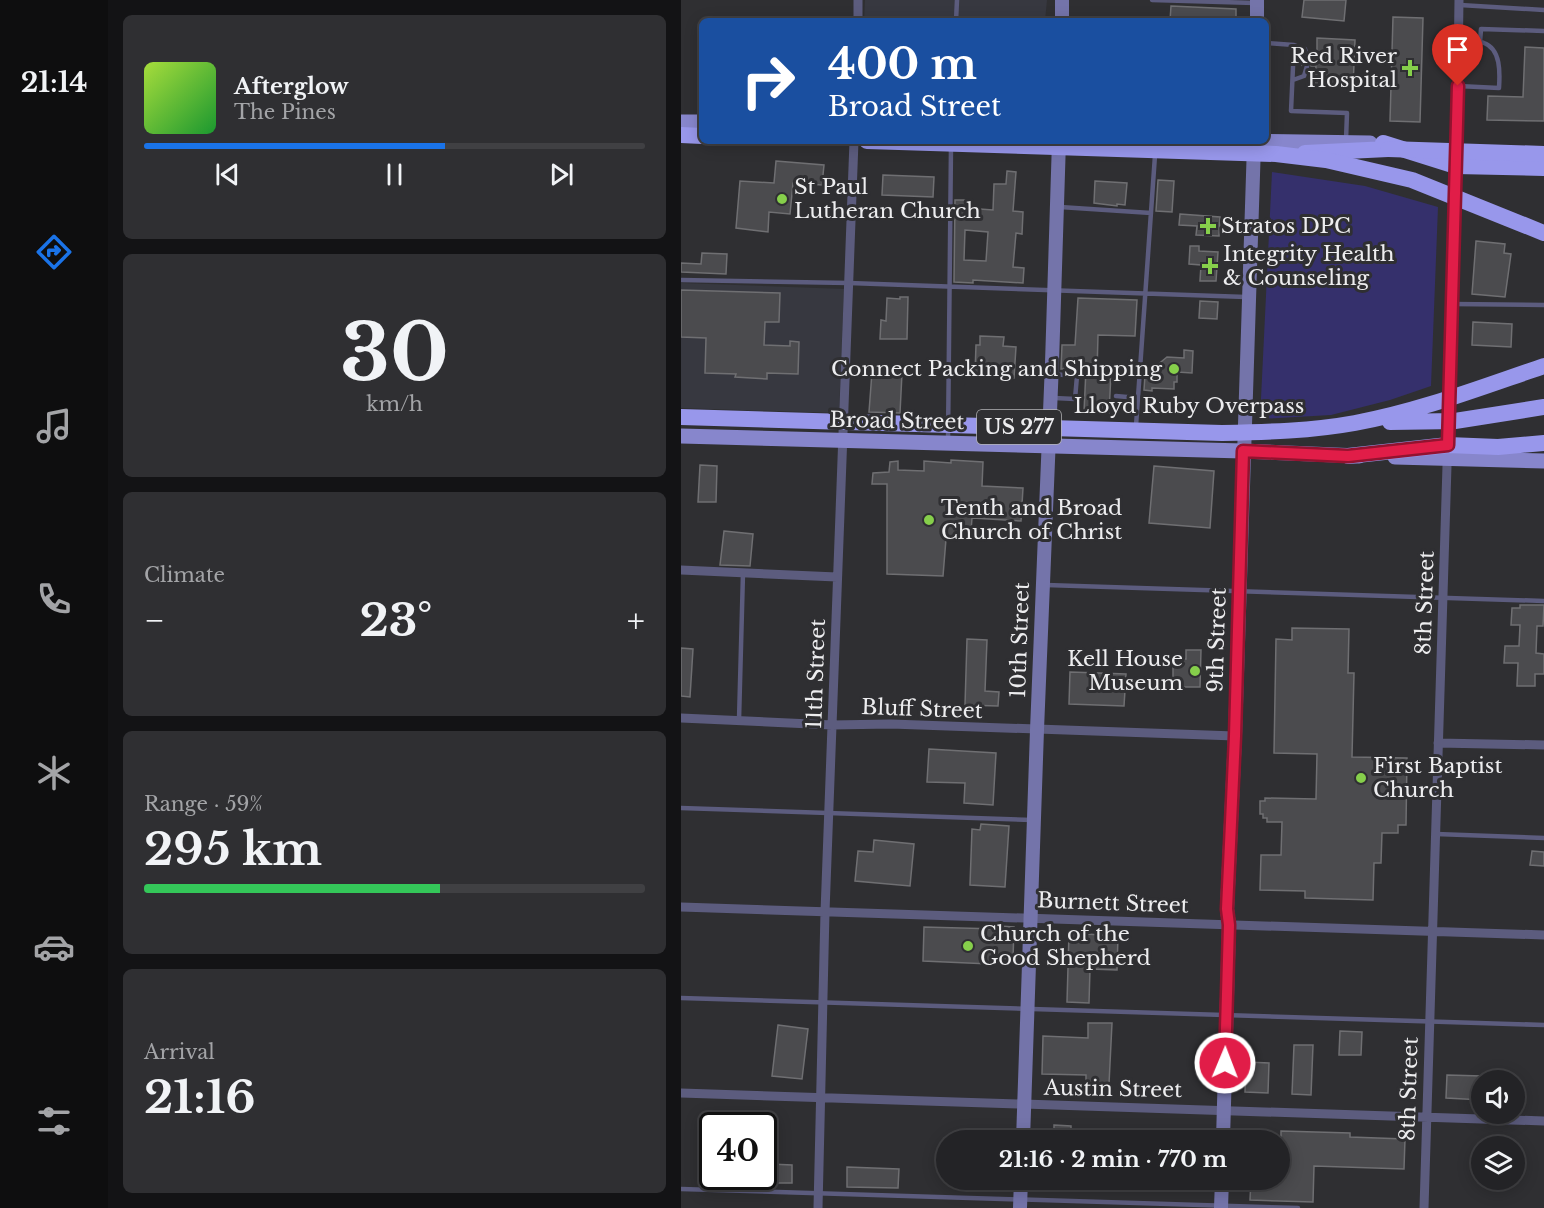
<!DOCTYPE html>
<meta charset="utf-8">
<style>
:root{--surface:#232326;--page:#2f2f32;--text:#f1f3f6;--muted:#a3a4a7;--line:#404043;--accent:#1a73e8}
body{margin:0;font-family:"Libre Baskerville",serif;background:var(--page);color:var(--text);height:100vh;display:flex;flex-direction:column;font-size:22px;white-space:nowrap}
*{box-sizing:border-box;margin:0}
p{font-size:20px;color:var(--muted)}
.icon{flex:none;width:33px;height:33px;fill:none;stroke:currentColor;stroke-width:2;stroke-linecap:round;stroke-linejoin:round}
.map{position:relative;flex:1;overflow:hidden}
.panel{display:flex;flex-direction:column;gap:15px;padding:15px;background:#131315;width:573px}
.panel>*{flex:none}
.top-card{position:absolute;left:18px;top:18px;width:570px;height:126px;border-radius:9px;box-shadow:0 3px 15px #0003,0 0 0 2px var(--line);background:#1a4fa0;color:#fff;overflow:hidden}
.controls{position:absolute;left:790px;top:1070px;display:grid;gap:12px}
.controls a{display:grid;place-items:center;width:54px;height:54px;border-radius:50%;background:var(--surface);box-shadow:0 3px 15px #0003,0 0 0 2px var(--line);font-size:30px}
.speed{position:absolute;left:18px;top:1112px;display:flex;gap:12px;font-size:30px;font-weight:700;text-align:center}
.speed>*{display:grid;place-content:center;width:78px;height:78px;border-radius:50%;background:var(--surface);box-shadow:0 3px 15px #0003,0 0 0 2px var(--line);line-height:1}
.speed .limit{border:3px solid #111;border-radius:9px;background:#fff;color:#111}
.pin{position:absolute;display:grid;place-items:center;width:51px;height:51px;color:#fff;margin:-62px -26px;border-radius:50% 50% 50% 0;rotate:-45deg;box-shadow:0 0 6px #0007}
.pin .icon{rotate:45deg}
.me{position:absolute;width:66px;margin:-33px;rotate:1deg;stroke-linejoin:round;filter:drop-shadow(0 0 4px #0008)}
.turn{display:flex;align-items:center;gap:21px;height:126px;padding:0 30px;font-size:27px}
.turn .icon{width:78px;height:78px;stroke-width:2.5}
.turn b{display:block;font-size:42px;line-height:51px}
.big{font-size:45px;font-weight:800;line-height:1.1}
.panel .card{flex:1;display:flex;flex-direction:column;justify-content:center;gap:9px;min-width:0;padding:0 21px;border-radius:9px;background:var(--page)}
.panel .dial{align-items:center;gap:0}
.dial b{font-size:78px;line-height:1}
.song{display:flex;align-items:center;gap:18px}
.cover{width:72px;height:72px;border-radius:9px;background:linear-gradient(135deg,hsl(80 70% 55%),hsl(130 70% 35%))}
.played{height:6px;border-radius:3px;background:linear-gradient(90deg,var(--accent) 60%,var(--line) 60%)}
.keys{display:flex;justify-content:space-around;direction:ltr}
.heat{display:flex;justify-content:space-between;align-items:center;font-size:33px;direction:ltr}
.charge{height:9px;border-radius:4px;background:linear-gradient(90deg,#34c759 59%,var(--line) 0)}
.trip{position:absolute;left:255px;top:1130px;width:354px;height:60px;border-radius:30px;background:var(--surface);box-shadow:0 3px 15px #0003,0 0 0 2px var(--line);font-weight:800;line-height:60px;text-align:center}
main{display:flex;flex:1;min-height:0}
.menu{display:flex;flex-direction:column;width:108px;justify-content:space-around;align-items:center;background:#0e0e0f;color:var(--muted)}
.menu .icon{width:42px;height:42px}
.menu .selected{color:var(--accent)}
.menu b{font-size:27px;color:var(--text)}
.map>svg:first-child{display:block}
</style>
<main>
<nav class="menu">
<b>21:14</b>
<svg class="icon selected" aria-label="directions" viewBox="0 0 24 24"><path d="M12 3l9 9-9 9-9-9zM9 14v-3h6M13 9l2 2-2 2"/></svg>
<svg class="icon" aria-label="music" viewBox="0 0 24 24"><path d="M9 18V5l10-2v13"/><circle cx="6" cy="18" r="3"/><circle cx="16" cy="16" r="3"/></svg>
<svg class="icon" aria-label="phone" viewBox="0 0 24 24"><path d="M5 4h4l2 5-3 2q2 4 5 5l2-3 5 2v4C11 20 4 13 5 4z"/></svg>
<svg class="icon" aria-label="climate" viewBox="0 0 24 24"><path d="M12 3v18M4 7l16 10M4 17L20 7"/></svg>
<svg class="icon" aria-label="car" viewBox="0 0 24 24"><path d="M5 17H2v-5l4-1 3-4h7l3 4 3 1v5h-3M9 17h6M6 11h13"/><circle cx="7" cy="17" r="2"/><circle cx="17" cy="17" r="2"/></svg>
<svg class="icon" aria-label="filters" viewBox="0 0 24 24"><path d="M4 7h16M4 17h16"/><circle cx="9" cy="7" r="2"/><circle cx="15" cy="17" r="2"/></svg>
</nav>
<section class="panel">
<div class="card">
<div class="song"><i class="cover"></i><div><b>Afterglow</b><p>The Pines</p></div></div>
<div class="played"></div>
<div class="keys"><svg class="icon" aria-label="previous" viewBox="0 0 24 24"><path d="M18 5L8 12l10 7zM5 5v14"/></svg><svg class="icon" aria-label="pause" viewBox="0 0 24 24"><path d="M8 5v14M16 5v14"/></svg><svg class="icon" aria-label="next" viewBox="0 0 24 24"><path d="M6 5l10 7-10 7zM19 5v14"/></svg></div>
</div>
<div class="card dial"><b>30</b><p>km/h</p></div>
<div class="card"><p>Climate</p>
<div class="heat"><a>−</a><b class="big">23°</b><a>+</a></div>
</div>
<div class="card"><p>Range · 59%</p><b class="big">295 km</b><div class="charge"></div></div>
<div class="card"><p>Arrival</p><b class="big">21:16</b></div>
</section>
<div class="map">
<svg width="863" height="1208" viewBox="0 0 863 1208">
<rect width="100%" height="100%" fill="#2f2f32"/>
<path fill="#373840" d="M184,0H366L364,21H183Z
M0,283L163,289L158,413L0,408Z"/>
<path fill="#35306c" d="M591,172L684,186L757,207L750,386L709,400L650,415L579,419Z"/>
<path fill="#4b4b4e" stroke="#6f6f72" stroke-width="1.5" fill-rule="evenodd" d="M623,0H665L663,21L621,17Z
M490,6L555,9V21H489Z
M712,17L742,18L739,122L709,121Z
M636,38L674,40L672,87L634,86L635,66H630L627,62L621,65L622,58L627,61L630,58H636Z
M844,47L863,48V121L806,120L807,96L842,97Z
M95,161L143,165L141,185L112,183L109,214L88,212L87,232L55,228L59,181L93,183Z
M326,171L335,172L332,211L342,212L341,234L335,233L332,267L343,268L342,283L292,280V283L273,282L274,200H285V208L312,210L313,184H325ZM284,230L307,232L305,261L283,260Z
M202,175L253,177L252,197L201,195Z
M477,180L493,181L491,212L475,211Z
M414,181L446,183L444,205L436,204V206L413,203Z
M499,214L539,217L538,236L515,235L516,226L498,225Z
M795,241L824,244L823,253L830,254L824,297L791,294Z
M509,246H518V251L537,252L535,281H519L520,265L508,264Z
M21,253L46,254L45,274L0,272V263L20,264Z
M0,290L99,293L98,322H84L83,345L109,346V341L118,342L117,374L86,373V379L54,377L55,374L24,373L25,338L0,337Z
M219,297H227L226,339H199L200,320L205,321L206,298L219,299Z
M397,298L456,300L454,336L417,335L416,373H430L428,413L403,412L405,369H380L381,345H394Z
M519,301L537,302L536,319L518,318Z
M792,322L831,324L830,347L791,345Z
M299,336L323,337L322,346L335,347L333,378L303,377L304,373H294L295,345H299Z
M503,350L512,351L511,373L496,372V382H493V389L471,388V391L463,390L464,375L470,376V373H475V366L486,357L503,358Z
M191,372L221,373L219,413L188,412Z
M270,460L302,462L301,486L342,488L340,521L291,518L290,531L280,540L265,539L262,576L206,574V484H191L192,473L208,472L209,462L217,461V470L243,471V461L270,463Z
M19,465L36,466L35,502H17Z
M473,466L533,471L529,528L468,523Z
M43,531L72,534L69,566L39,565Z
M839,605H863L862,626H856L855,653L863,654V674H854V686H836L837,663H823L824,646H838L839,625H830L831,608H839Z
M611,628L668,629L667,673H673L671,757L726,758L725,825H717V833H701L700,863H693L692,900L624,898V891L579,890L580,855H600L601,822H586V818H582V814H579V801H584V798L635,799L636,754L593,753L595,639L611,640Z
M286,639L306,640L304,691L318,692L317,706L284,705Z
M0,648L12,649L9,697L0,696Z
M505,650H520L519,687H498V681L492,680V664H499V659H505Z
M389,672L445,674L443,706L388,704Z
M248,749L315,753L312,805L283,803L284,783L246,782Z
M300,824L328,826L324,887L289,885L291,829L299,830Z
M193,840L233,844L229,886L174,881L177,851L192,852Z
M851,851L863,852V866L849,865Z
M318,926L333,927L332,959L310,958L309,964L242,961L243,927L317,929Z
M388,933L437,936L436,970L409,969L408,1003L386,1002Z
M407,1023H431L428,1084L405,1083V1075L361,1074L362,1036L407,1038Z
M97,1025L127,1029L121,1079L91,1076Z
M659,1031L681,1032L680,1055H658Z
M613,1045H632L630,1095L611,1094Z
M565,1062L588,1063L587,1093L564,1092Z
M766,1075L801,1076V1100L765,1098Z
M23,1113L55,1114L54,1125H32V1163H23Z
M373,1125L390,1126V1129L453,1133V1140H366L367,1129H373Z
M600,1131L669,1133V1137L724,1139L723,1169L633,1166L632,1202L569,1200L570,1179H598V1138H600Z
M88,1164L111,1165V1183H87Z
M166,1167L218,1169L217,1188L166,1187Z"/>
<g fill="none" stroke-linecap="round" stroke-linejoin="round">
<path stroke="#5c5c7e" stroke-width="4.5" d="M471,0L574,3
M779,5L863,10
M275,21L276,0
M799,42L800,29L863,31
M585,43L613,45L610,111L666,113L665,140
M613,45L624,49L626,57
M612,80L623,76L626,66
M777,86L818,88C819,73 820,49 803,43C796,40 786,42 778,41
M379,207L470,213
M0,280L168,283L565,297
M771,304L863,305
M371,374L396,376L394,399L373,398
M435,396L457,398
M455,426L475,141
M267,441L270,146
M365,585L863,601
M58,720L62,573
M0,808L351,820
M755,834L863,838
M0,998L863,1025
M0,1189L617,1208"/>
<path stroke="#5c5c7e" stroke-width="9" d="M177,21V0
M0,570L156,577
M0,718L151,725L210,724L554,736
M757,743L863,745
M0,907L863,935
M0,1093L863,1121
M137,1208L144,912L173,141
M743,1208L776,143L778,0"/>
<path stroke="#7474aa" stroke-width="14" d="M381,21V0
M576,21V0
M342,1140L356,730L371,363L378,141
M542,1140L548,925L546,909L554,736L573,144
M339,1208L340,1179
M540,1208L541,1179"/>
<path stroke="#8786cc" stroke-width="15" d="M0,122H21
M558,141L689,143
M0,436L562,451L678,456
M714,457L863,461"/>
<path stroke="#9897eb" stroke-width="16" d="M0,135L21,136
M702,143L775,166L863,168
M624,153L707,149
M667,456L767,445L817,447L863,443"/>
<path stroke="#9897eb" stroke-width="16" d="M186,141L595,154L645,160L731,180L863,233
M707,149L863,154
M0,417L541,433C586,432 630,431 674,423C739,411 801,387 863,366
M709,422L774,421L863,407"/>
</g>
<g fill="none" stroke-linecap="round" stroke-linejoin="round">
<g stroke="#92132f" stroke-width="15">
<path id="route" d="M544,1063L548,925L546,909L554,736L562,451L667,456L767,445L777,86"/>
</g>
<use href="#route" stroke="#e11d48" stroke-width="10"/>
</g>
<g fill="#86cf4b" stroke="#2f2f32" stroke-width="2">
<path d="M726 59h6v6h6v6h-6v6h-6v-6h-6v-6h6z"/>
<circle cx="101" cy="199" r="6"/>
<path d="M524 217h6v6h6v6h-6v6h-6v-6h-6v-6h6z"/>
<path d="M526 257h6v6h6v6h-6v6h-6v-6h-6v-6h6z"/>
<circle cx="493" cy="369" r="6"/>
<circle cx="248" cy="520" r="6"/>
<circle cx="514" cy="671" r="6"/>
<circle cx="680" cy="778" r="6"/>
<circle cx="287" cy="946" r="6"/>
</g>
<g text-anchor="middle" stroke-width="6" stroke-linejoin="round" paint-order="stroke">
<rect fill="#2f2f32" stroke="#b4b4b6" stroke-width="1.5" x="296" y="410" width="84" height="34" rx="4.5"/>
<g font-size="20" font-weight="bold" fill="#ededef">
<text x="338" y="434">US 277</text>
</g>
<g font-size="21" fill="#ededef" stroke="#2f2f32" text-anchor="start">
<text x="716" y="63" text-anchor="end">Red River<tspan x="716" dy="24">Hospital</tspan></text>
<text x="113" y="194">St Paul<tspan x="113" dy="24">Lutheran Church</tspan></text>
<text x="540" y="233">Stratos DPC</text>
<text x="542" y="261">Integrity Health<tspan x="542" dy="24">&amp; Counseling</tspan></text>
<text x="481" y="376" text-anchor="end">Connect Packing and Shipping</text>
<text x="260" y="515">Tenth and Broad<tspan x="260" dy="24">Church of Christ</tspan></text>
<text x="502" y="666" text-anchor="end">Kell House<tspan x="502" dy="24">Museum</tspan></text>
<text x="692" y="773">First Baptist<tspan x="692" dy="24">Church</tspan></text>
<text x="299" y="941">Church of the<tspan x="299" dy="24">Good Shepherd</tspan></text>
</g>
<g font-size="21" fill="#ededef" stroke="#2f2f32">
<text x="508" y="413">Lloyd Ruby Overpass</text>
<text transform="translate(216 421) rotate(1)" y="7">Broad Street</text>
<text transform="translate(744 603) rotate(-88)" y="7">8th Street</text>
<text transform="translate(339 640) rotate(-88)" y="7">10th Street</text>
<text transform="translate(536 640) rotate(-88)" y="7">9th Street</text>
<text transform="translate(135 674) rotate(-88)" y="7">11th Street</text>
<text transform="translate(241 709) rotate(2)" y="7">Bluff Street</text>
<text transform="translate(432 903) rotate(2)" y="7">Burnett Street</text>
<text transform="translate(432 1089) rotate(1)" y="7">Austin Street</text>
<text transform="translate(728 1089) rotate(-88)" y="7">8th Street</text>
</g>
</g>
</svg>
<div class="controls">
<a><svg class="icon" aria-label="sound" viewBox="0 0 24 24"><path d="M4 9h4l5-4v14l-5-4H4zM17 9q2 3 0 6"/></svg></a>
<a><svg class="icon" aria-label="layers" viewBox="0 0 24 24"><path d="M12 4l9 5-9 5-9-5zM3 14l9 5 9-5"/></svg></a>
</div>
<div class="speed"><div class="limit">40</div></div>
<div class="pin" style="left:777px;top:86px;background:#d93025"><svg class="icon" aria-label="arrive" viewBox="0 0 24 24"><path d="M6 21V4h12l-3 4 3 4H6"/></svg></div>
<svg class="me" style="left:544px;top:1063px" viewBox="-20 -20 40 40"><circle r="17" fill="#e11d48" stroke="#fff" stroke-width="3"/><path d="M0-11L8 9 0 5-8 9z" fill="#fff"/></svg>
<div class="trip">21:16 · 2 min · 770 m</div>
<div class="top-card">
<div class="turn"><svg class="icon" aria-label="right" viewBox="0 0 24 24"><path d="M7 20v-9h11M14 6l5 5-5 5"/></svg><div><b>400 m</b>Broad Street</div></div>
</div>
</div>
</main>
